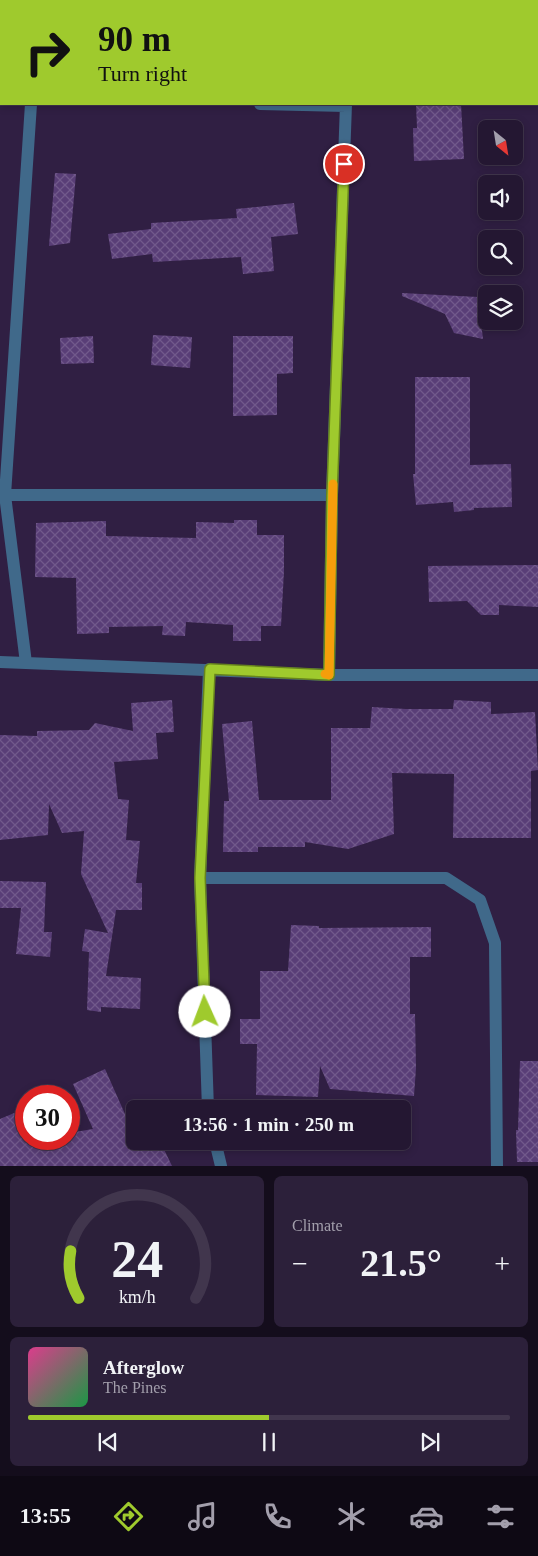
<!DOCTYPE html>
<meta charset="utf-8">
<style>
:root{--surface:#241732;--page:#2c203a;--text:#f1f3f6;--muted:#a39fac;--line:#41364d;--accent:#9fca2d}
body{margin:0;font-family:Georgia,serif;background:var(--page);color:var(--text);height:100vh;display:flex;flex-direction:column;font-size:19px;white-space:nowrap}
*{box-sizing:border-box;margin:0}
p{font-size:16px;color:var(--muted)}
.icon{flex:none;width:28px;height:28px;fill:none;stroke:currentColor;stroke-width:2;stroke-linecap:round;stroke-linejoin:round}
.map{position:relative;height:1166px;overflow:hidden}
.details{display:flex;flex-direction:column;gap:10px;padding:10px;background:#140d1c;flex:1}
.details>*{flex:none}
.hud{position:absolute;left:0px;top:0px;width:539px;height:105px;box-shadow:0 2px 8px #0003,0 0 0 1px var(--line);background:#9fca2d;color:#111;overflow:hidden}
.needle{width:32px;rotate:150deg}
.controls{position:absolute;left:478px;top:120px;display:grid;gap:10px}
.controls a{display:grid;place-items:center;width:45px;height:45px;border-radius:8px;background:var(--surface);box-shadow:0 2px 8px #0003,0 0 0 1px var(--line);font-size:25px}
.speed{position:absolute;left:15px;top:1085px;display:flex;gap:10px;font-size:25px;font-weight:700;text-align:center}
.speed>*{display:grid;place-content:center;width:65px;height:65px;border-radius:50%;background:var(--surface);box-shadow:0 2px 8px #0003,0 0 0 1px var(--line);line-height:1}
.speed .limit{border:8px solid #d22;background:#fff;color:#111}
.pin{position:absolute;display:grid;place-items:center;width:42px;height:42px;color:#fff;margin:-21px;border:2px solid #fff;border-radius:50%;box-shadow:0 1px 5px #0007}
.me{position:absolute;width:55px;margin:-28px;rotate:358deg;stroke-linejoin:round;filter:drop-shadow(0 0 4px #0008)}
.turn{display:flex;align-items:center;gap:18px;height:105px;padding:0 15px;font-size:22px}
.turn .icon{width:65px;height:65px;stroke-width:2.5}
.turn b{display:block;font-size:35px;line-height:42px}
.big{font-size:38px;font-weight:800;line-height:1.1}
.details .tile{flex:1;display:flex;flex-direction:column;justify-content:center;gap:8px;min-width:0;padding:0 18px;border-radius:8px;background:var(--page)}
.details .dial{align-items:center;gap:0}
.dial svg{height:130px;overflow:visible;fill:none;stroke:var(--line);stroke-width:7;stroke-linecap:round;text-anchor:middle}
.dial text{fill:var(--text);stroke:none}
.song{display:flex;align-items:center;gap:15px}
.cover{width:60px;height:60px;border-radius:8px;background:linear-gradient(135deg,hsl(330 70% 55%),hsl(140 70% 35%))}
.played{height:5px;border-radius:2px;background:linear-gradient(90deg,var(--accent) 50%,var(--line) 50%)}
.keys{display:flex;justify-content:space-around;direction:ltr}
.heat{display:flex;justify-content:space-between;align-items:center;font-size:28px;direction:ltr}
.details .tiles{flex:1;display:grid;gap:10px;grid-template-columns:1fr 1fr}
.tile:last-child{grid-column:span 2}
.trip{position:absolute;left:126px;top:1100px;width:285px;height:50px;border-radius:8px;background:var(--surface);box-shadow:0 2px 8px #0003,0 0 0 1px var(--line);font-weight:800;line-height:50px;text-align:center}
.dock{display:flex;height:80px;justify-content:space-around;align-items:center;background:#0e0914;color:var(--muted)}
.dock .icon{width:35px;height:35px}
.dock .current{color:var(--accent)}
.dock b{font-size:22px;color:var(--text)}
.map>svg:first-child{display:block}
</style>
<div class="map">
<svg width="538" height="1166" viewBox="0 0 538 1166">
<defs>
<pattern id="building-cross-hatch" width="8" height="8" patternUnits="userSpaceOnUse" patternTransform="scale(1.25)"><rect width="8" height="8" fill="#593e77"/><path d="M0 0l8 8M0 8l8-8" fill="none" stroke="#71598b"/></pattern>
</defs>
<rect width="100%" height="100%" fill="#301f43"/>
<path fill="url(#building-cross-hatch)" d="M416,104H461L464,159L414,161L413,128H417Z
M55,173L76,174L70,243L49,246Z
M294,203L298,234L271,237L274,271L243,274L241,257L153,262L152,254L112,259L108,234L151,229V223L237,218L236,209Z
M402,293L478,297L483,339L454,333L445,314L402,296Z
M153,335L192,337L190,368L151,365Z
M93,336L94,363L61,364L60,338Z
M233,336H293V373L277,374V415L233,416Z
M415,377H470V465L511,464L512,507L474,508V510L454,512L453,502L416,505L413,474H415Z
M234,520H257V535H284V571L281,626H261V641H233V625L186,622L185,636L162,635L163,626L109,627V633L77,634L76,578L35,577L36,523L106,521V536L196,538V522L234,523Z
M538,565V607L499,605V615H481L467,601L429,602L428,566Z
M172,700L174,732L156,733L158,759L114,762L118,799L129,800L126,840L140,841L136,883H142V910H116L106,976L141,978L140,1009L101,1007V1012L87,1010L89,952L82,951L85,929L108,933L81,874L84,831L62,833L49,804L48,835L0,840V735L37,736V731L89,730L95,723L133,731L131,703Z
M454,700L491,702V714L535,712L538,770L531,771V838H453L454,774L392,773L394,834L348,849L305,842V847H258V852H223L224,801H229L222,724L252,721L259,800H331V728H370L372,707L406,709H453Z
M0,881L46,882L44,932H52L50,957L16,954L21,908H0Z
M291,925L319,926V928L431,927V957H410V1014H415L416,1068L414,1096L330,1089L320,1066L318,1097L256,1095L257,1044H240V1019H260V971H288Z
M520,1061H538V1162H517L516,1130H518Z
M105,1069L125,1114L135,1110V1141H160L172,1166H0V1119L26,1108V1139H69V1133L93,1129L73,1084Z"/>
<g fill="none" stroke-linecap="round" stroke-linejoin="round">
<path stroke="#40698a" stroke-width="12" d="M33,1V0
M349,1L350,0
M260,104L346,106
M5,495H332
M0,662L329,675H538
M26,663L5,495L31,104
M329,675L332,495L346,104
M200,878H446L480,900L495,943L497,1166
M208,1109L200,878L209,669
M215,1141L221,1166"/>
</g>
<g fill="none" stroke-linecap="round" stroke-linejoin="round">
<g stroke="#67831d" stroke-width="12">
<path id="route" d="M205,1012L200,878L210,669L329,675L332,495L344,164"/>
</g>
<use href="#route" stroke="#9fca2d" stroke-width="9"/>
<path stroke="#f59e0b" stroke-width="9" d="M325,674L329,675L333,484"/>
</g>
</svg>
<div class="controls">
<a><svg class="needle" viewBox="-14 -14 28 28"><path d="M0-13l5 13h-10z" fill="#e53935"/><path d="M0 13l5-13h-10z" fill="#a39fac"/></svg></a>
<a><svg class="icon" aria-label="sound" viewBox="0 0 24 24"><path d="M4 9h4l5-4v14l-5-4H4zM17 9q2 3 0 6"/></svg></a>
<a><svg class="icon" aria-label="search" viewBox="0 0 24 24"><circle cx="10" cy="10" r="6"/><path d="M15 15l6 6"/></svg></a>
<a><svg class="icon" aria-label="layers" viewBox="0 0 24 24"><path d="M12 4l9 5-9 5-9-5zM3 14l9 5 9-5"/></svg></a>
</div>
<div class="speed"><div class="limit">30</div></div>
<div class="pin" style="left:344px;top:164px;background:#d93025"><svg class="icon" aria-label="arrive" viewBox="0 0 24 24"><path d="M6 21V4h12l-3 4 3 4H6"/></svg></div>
<svg class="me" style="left:205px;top:1012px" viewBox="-20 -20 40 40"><circle r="19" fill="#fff"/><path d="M0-13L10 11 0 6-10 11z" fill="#9fca2d"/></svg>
<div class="trip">13:56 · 1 min · 250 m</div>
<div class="hud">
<div class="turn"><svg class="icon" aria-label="right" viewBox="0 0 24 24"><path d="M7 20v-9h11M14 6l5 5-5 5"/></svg><div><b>90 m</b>Turn right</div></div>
</div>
</div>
<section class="details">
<div class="tiles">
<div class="tile dial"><svg viewBox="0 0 100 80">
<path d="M14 69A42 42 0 1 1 86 69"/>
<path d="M14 69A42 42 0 0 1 9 40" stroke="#9fca2d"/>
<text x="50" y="56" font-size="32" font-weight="700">24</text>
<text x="50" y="72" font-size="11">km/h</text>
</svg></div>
<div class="tile"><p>Climate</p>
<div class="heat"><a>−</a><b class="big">21.5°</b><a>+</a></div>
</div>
<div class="tile">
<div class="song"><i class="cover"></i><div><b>Afterglow</b><p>The Pines</p></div></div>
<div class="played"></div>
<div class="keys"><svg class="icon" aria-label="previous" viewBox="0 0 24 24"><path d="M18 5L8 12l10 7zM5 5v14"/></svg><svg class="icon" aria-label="pause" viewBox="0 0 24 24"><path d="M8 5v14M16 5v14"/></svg><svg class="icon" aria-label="next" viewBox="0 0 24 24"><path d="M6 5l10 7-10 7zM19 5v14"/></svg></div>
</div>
</div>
</section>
<nav class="dock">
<b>13:55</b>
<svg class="icon current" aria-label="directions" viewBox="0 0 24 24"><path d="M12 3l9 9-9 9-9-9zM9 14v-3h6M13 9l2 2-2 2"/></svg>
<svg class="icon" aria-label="music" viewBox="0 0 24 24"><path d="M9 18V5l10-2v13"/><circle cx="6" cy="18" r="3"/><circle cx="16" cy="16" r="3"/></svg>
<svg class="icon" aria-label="phone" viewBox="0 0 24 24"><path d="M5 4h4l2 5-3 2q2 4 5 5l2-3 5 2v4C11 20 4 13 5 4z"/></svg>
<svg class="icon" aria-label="climate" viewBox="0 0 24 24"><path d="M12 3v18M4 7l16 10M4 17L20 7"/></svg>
<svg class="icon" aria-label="car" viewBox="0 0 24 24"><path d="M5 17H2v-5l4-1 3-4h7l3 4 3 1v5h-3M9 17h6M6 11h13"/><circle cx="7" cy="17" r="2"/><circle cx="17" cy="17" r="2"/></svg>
<svg class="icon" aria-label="filters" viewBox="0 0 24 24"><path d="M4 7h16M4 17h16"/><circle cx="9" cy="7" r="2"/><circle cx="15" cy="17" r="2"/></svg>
</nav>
